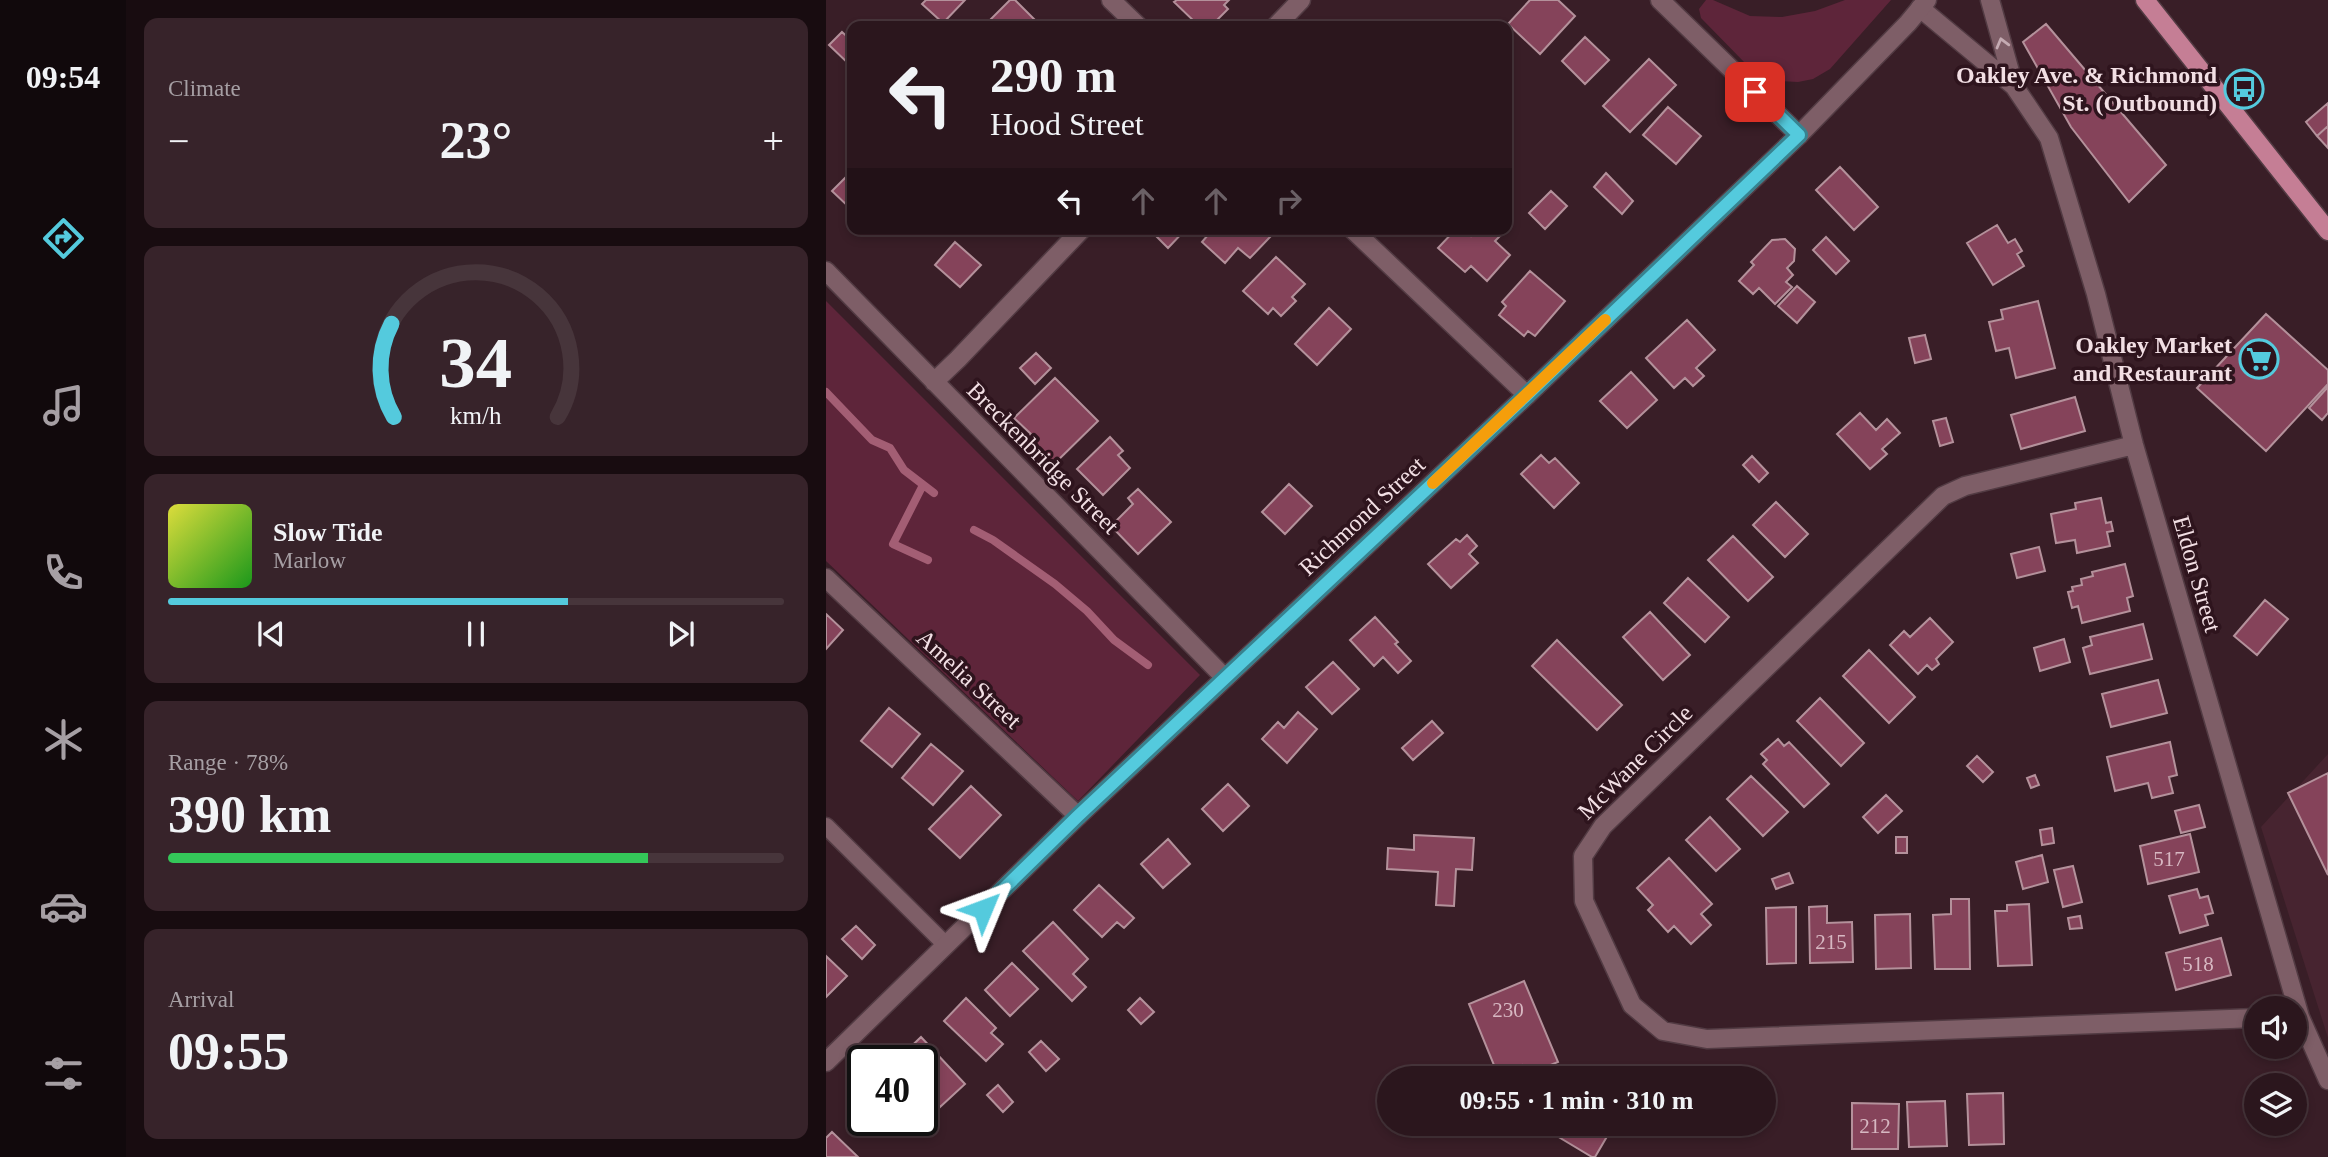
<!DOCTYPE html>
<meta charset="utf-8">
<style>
:root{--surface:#2b161d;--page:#37232a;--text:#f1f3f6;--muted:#a69fa4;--line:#47353b;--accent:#54cadd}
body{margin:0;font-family:"Times New Roman",serif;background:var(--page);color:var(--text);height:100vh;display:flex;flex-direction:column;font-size:26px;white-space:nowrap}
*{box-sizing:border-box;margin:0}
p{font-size:23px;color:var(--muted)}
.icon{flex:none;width:38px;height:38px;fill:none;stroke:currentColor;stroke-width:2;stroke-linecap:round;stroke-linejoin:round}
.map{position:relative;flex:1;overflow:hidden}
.drawer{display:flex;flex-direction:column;gap:18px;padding:18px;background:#180c10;width:700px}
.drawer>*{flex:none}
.hud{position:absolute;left:21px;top:21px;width:665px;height:214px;border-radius:14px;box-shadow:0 4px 10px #0003,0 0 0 2px var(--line);background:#2b161d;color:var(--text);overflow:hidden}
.buttons{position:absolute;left:1418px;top:996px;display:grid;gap:14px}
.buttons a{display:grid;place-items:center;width:63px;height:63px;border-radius:50%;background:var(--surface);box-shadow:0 4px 10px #0003,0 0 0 2px var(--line);font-size:35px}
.speed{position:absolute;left:21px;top:1045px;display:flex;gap:14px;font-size:35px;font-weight:700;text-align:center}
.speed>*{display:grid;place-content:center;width:91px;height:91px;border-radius:50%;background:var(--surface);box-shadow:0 4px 10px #0003,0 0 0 2px var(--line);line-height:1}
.speed .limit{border:4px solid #111;border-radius:10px;background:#fff;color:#111}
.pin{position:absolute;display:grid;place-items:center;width:60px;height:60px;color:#fff;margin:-30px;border-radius:14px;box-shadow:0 4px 10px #0006}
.me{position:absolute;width:77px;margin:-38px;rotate:46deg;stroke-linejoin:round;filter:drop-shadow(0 0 5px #0008)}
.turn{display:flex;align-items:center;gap:24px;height:147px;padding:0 28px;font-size:32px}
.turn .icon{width:91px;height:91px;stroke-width:2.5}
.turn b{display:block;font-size:49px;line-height:60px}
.lanes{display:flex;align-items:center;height:66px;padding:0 28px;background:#0003;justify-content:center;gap:35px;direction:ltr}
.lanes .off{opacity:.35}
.big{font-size:52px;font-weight:700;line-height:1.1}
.drawer .tile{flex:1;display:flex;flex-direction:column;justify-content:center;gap:10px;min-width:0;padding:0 24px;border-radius:14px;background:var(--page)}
.drawer .dial{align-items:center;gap:0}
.dial svg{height:182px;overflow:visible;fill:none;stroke:var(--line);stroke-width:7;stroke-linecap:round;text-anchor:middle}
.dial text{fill:var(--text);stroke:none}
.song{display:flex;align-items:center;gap:21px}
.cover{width:84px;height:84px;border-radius:10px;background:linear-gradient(135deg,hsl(60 70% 55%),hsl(120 70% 35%))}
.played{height:7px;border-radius:4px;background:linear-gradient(90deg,var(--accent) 65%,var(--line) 65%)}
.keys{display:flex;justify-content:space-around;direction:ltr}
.heat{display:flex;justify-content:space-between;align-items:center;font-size:38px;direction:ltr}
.charge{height:10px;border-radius:5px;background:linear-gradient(90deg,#34c759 78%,var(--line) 0)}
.trip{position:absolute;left:551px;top:1066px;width:399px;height:70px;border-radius:35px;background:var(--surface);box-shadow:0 4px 10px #0003,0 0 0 2px var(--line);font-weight:700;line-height:70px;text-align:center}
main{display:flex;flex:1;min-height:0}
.dock{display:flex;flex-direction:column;width:126px;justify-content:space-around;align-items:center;background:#11090c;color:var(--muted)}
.dock .icon{width:49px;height:49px}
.dock .current{color:var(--accent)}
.dock b{font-size:32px;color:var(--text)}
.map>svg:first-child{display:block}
</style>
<main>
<nav class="dock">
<b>09:54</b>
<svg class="icon current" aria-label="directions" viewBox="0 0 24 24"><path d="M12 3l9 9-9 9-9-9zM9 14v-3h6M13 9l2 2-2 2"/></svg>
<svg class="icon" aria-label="music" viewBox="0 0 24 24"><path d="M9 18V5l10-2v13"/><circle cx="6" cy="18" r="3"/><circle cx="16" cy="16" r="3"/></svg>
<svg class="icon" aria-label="phone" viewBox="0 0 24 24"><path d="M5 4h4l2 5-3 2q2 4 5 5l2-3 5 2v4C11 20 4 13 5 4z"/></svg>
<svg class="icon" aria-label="climate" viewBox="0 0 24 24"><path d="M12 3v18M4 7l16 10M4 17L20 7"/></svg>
<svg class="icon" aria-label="car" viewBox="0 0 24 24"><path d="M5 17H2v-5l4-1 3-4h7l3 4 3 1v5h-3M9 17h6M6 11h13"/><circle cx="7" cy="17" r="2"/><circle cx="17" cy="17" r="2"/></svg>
<svg class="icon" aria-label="filters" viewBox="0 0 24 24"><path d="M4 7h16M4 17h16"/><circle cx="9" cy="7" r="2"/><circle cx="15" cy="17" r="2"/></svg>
</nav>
<section class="drawer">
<div class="tile"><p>Climate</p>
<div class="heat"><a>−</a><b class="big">23°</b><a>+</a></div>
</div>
<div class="tile dial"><svg viewBox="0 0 100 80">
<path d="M14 69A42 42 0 1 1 86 69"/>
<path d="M14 69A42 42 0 0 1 13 28" stroke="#54cadd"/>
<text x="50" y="56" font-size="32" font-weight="700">34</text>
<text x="50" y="72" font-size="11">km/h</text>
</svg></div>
<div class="tile">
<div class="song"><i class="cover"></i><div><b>Slow Tide</b><p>Marlow</p></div></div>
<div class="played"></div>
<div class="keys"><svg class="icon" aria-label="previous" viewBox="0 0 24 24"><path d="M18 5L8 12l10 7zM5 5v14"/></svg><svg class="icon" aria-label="pause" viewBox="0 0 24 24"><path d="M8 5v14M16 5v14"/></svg><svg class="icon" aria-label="next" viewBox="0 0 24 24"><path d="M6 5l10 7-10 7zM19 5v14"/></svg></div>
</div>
<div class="tile"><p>Range · 78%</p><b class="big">390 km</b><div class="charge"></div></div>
<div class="tile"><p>Arrival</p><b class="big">09:55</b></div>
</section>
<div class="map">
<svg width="1502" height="1157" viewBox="0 0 1502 1157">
<rect width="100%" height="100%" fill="#391e27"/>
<path fill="#472430" d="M1502,754V1038L1435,827Z"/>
<path fill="#5e253a" d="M880,0H887L924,16L956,17L989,11L1019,0H1065L1004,69L987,79L972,82L953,81L934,74L919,63L875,18L873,9Z
M0,301L374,675L252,801L0,561Z"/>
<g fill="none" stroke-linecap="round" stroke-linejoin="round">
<path stroke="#a35e74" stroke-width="8" d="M0,392L46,440L64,448L78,470L108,493
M97,485L67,544L102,560
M148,530L167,540L229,584L261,611L288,640L322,665"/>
</g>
<path fill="#85435a" stroke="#b4919b" stroke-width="2" d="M100,0H139L117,23L96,4Z
M184,0H189L209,20L203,26H158Z
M351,0H403L398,5L402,9L385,26H373L348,2Z
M704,0H732L749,16L714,54L682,24Z
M1220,24L1340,165L1303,202L1245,127L1197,42Z
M16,32L26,41L25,66L3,45Z
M759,37L783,60L759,84L736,61Z
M823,59L850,85L804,132L777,106Z
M1502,103V126L1491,136L1480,122Z
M842,107L875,136L850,164L817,135Z
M1502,126V148L1491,136Z
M1014,167L1052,207L1028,230L990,190Z
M26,171V210L6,191Z
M780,173L807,201L796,214L768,187Z
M725,191L741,206L719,229L703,213Z
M1171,225L1182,243L1189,239L1196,251L1191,254L1198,266L1167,285L1141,243Z
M323,229H360L342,248Z
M387,229H435L444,237L424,258L412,248L399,263L376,242Z
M630,229H637L645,236L651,229H669L675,235L669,241L684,255L661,281L645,266L639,272L612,248Z
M1000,237L1023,261L1010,274L987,250Z
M959,239L969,249L968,261L961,268L967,275L960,282L966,287L949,304L933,288L927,294L913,281L928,265L925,262L946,240Z
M129,242L155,265L134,287L109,265Z
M450,257L479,284L466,297L470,301L455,316L447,308L442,314L417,291Z
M704,271L739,301L709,336L702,331L698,336L673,315L680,306L676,302Z
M971,286L989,302L971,323L952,306Z
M1212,301L1229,368L1190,378L1183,348L1170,351L1163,322L1177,319L1175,310Z
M503,308L525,329L491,365L469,344Z
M1440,314L1502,370V384L1440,451L1371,388Z
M861,320L889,350L870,368L878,376L867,386L859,378L848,388L820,358Z
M1099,335L1105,359L1089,363L1083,338Z
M210,353L225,368L209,384L194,368Z
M805,372L831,400L801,428L774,401Z
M229,378L272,421L226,466L200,439L205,434L188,418Z
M1502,387V413L1496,420L1483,408Z
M1249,397L1259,431L1195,449L1185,415Z
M1034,413L1050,430L1061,419L1074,433L1056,449L1061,454L1044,469L1011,434Z
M1120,418L1127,442L1114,446L1107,421Z
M284,437L297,451L292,455L304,468L277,495L251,469Z
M715,455L723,463L729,458L753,483L728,508L695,474Z
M926,456L942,473L933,482L917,465Z
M463,484L486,506L459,534L436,512Z
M312,489L345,522L312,554L285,526L307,504L302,498Z
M1275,498L1280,523L1285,522L1287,531L1281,532L1284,546L1251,553L1249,540L1230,543L1225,514L1250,509L1249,503Z
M950,502L982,534L959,557L927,525Z
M641,535L651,546L643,554L652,563L625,588L602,564L630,539L634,542Z
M907,536L947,577L922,601L882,560Z
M1213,547L1219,571L1191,578L1185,554Z
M1299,564L1307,596L1301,598L1304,611L1256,623L1252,606L1246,608L1242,592L1247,591L1246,587L1256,585L1255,579L1267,576L1266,572Z
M862,578L903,617L879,642L838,603Z
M1439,600L1462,619L1431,655L1408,636Z
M824,612L864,655L837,680L797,637Z
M0,614L17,630L0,649Z
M549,617L572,642L569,644L585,661L572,673L557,657L548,666L524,640Z
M1104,618L1127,642L1110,659L1113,664L1106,670L1101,665L1092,674L1064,645L1078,631L1084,637Z
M1317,624L1326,659L1264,674L1257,648L1266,645L1264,637Z
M1238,639L1244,662L1214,671L1208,648Z
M731,640L796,705L771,730L706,666Z
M1043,650L1089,697L1063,723L1017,676Z
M507,662L533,689L506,714L480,687Z
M1332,680L1341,713L1285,727L1276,694Z
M994,698L1038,743L1015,766L971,721Z
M63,708L94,734L66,767L35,741Z
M472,712L491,729L461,763L436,739L452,722L458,728Z
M606,721L617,733L587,760L576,748Z
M952,739L958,746L963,742L1003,784L978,807L937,764L941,760L935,754Z
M1344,742L1351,775L1343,777L1347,793L1326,798L1322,783L1289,791L1281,757Z
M105,744L137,771L107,805L76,778Z
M1151,756L1167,772L1157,782L1141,766Z
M1502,773V875L1462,793Z
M1209,775L1213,785L1205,788L1201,778Z
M925,776L962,812L937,836L901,799Z
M402,784L423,806L397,831L376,809Z
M145,786L175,815L134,858L103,829Z
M1060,795L1076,811L1052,833L1037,817Z
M1373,805L1379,827L1355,833L1349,811Z
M884,817L914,849L890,871L860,840Z
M1226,828L1228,843L1216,845L1214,830Z
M1364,834L1373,872L1322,884L1314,846Z
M588,835L648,838L646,870L630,869L628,906L610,905L612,872L561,869L562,848L588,850Z
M1070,837H1081V853H1070Z
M342,839L364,864L337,888L315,864Z
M1216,855L1222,882L1197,889L1190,862Z
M843,858L886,904L875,914L885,925L865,944L848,926L842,932L822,910L827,905L811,888Z
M1247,866L1256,902L1237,907L1228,870Z
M963,873L967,883L950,889L946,879Z
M273,885L308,918L298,928L291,922L276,937L248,910Z
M1371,889L1374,898L1382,896L1387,913L1379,915L1382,925L1354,933L1343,896Z
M1125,899H1143L1144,969H1109L1107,915L1125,914Z
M1203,904L1206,965L1172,966L1169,911H1181V905Z
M1001,906V923L1026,922L1027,962L984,963L983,907Z
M970,907V963L941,964L940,908Z
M1084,914L1085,968L1050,969L1049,915Z
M1254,916L1256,928L1244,929L1242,918Z
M227,922L262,959L247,974L260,987L246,1001L197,951Z
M30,926L49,945L36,959L16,939Z
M1395,938L1405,975L1350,990L1340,953Z
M0,956L21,976L0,997Z
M186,963L212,989L184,1016L159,990Z
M698,981L732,1062L700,1075L696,1065L672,1075L643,1004Z
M140,998L170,1028L165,1033L177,1044L160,1061L118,1021Z
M314,998L328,1012L315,1024L302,1010Z
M95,1037L139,1084L114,1107L96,1087V1060H71Z
M215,1041L233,1059L220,1071L203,1052Z
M172,1085L187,1102L177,1112L161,1095Z
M1177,1093L1178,1144L1143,1145L1141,1094Z
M1119,1101L1121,1146L1083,1147L1081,1102Z
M1026,1103L1073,1104L1072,1149H1026Z
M52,1120H73L63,1130Z
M711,1124H767L783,1133L769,1157H766Z
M6,1132L32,1157H0V1138Z"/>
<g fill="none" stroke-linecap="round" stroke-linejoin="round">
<g stroke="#523b43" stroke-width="19">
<path id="service" d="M0,826L120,945"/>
</g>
<g stroke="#523b43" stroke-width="21">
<path id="minor" d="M285,0L312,26
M834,0L973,135
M1164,0L1188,86
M1094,8L1188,86L1223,138L1270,294L1308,445L1474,1017L1502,1080
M450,26L475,0
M526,229L701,395
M0,271L399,678
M108,382L132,359L256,229
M1308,445L1139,486L1117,496L777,826L757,856L758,901L806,1005L837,1031L881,1039L1430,1018
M0,578L252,816"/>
</g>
<g stroke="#523b43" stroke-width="21">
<path id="tertiary" d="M0,1062L252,816L701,395L973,135L1082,23L1101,0"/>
</g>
<g stroke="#523b43" stroke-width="21">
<path id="primary" d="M1319,0L1502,231"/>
</g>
<use href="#service" stroke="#7e5e67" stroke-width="16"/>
<use href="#minor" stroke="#7e5e67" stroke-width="18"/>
<use href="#tertiary" stroke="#7e5e67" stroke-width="18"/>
<use href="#primary" stroke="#c57e95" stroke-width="18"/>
</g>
<defs><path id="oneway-chevron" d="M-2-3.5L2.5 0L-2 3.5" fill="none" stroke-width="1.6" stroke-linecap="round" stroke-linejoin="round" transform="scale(1.75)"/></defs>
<use stroke="#c4abb2" href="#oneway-chevron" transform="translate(1176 43) rotate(-105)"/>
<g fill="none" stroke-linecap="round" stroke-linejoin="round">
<g stroke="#378390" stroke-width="18">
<path id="route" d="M157,909L252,816L701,395L973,135L929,92"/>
</g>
<use href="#route" stroke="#54cadd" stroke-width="12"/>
<path stroke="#f59e0b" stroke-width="12" d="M607,483L779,320"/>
</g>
<defs>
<g id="bus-ring" transform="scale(2.0125)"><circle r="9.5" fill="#2e141d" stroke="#54cadd" stroke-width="1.5"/><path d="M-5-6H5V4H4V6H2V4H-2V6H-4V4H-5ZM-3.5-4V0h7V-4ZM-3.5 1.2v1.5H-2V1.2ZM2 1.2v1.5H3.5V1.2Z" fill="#54cadd"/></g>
<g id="supermarket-ring" transform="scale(2.0125)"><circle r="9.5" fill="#2e141d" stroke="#54cadd" stroke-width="1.5"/><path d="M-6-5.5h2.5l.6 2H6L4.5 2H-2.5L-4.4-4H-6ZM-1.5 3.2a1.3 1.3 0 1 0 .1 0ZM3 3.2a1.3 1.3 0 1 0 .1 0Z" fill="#54cadd"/></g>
</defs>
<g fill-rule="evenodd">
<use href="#bus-ring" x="1418" y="89"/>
<use href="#supermarket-ring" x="1433" y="359"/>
</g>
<g text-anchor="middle" stroke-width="7" stroke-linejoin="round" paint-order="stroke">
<g font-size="21" fill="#d7b8c2">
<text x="1343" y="866">517</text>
<text x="1005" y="949">215</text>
<text x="1372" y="971">518</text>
<text x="682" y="1017">230</text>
<text x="1049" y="1133">212</text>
</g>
<g font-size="24" font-weight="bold" fill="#f2dfe4" stroke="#2e141d" text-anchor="end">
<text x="1391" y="83">Oakley Ave. &amp; Richmond<tspan x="1391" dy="28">St. (Outbound)</tspan></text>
<text x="1406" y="353">Oakley Market<tspan x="1406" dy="28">and Restaurant</tspan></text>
</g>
<g font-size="24" fill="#f2dfe4" stroke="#2e141d">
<text transform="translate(217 458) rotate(45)" y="8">Breckenbridge Street</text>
<text transform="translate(536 516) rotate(-43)" y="8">Richmond Street</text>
<text transform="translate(1371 574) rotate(74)" y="8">Eldon Street</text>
<text transform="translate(143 679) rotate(43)" y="8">Amelia Street</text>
<text transform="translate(809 762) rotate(-45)" y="8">McWane Circle</text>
</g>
</g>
</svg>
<div class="buttons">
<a><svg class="icon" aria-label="sound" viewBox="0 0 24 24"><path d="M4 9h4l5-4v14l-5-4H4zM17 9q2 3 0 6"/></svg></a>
<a><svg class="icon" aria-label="layers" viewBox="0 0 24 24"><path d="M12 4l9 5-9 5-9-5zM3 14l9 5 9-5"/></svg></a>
</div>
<div class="speed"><div class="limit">40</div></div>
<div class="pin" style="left:929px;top:92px;background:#d93025"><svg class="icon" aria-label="arrive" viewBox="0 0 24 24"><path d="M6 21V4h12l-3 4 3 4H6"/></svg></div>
<svg class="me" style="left:157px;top:909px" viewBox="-20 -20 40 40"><path d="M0-17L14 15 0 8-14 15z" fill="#54cadd" stroke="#fff" stroke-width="4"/></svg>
<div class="trip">09:55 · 1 min · 310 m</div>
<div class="hud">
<div class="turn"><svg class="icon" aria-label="left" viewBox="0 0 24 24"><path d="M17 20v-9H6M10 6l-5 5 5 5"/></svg><div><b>290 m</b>Hood Street</div></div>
<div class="lanes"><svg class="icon" aria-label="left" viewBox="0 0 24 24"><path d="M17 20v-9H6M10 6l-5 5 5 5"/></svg><svg class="icon off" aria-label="ahead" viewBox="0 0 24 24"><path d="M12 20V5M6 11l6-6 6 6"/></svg><svg class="icon off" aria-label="ahead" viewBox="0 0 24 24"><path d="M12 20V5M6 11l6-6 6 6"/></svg><svg class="icon off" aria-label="right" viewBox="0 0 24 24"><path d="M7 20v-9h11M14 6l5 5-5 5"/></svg></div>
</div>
</div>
</main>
